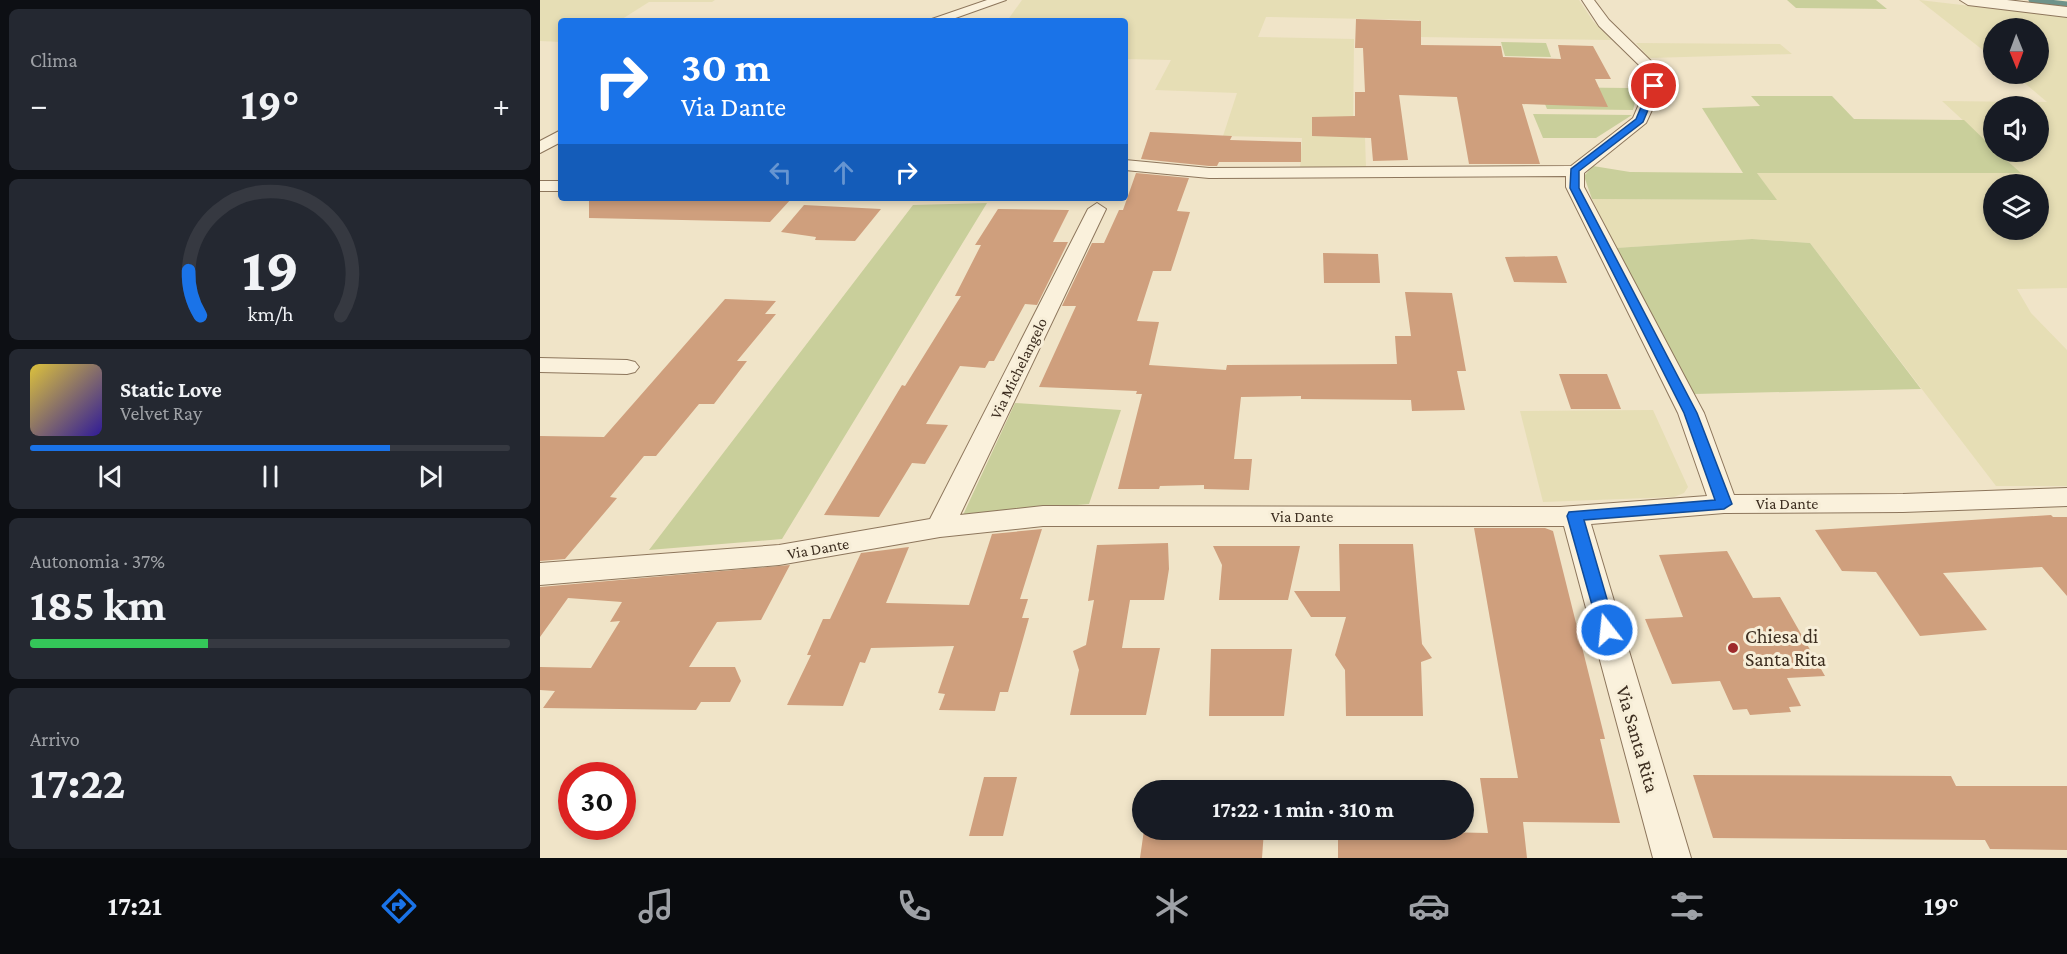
<!DOCTYPE html>
<html lang="it">
<meta charset="utf-8">
<style>
:root{--surface:#171b24;--page:#242831;--text:#f1f3f6;--muted:#9ea1a6;--line:#363941;--accent:#1a73e8}
body{margin:0;font-family:"Crimson Pro",serif;background:var(--page);color:var(--text);height:100vh;display:flex;flex-direction:column;font-size:22px;white-space:nowrap}
*{box-sizing:border-box;margin:0}
p{font-size:20px;color:var(--muted)}
.icon{flex:none;width:33px;height:33px;fill:none;stroke:currentColor;stroke-width:2;stroke-linecap:round;stroke-linejoin:round}
.map{position:relative;flex:1;overflow:hidden}
.drawer{display:flex;flex-direction:column;gap:9px;padding:9px;background:#0d0f14;width:540px}
.drawer>*{flex:none}
.hud{position:absolute;left:18px;top:18px;width:570px;height:183px;border-radius:6px;box-shadow:0 3px 9px #0003;background:#1a73e8;color:#fff;overflow:hidden}
.needle{width:39px;rotate:179deg}
.controls{position:absolute;left:1443px;top:18px;display:grid;gap:12px}
.controls a{display:grid;place-items:center;width:66px;height:66px;border-radius:50%;background:var(--surface);box-shadow:0 3px 9px #0003;font-size:30px}
.speed{position:absolute;left:18px;top:762px;display:flex;gap:12px;font-size:30px;font-weight:700;text-align:center}
.speed>*{display:grid;place-content:center;width:78px;height:78px;border-radius:50%;background:var(--surface);box-shadow:0 3px 9px #0003;line-height:1}
.speed .limit{border:9px solid #d22;background:#fff;color:#111}
.pin{position:absolute;display:grid;place-items:center;width:51px;height:51px;color:#fff;margin:-26px;border:3px solid #fff;border-radius:50%;box-shadow:0 2px 6px #0007}
.me{position:absolute;width:66px;margin:-33px;rotate:344deg;stroke-linejoin:round;filter:drop-shadow(0 0 4px #0008)}
.turn{display:flex;align-items:center;gap:21px;height:126px;padding:0 24px;font-size:27px}
.turn .icon{width:78px;height:78px;stroke-width:2.5}
.turn b{display:block;font-size:42px;line-height:51px}
.lanes{display:flex;align-items:center;height:57px;padding:0 24px;background:#0003;justify-content:center;gap:30px;direction:ltr}
.lanes .off{opacity:.35}
.big{font-size:45px;font-weight:700;line-height:1.1}
.drawer .card{flex:1;display:flex;flex-direction:column;justify-content:center;gap:9px;min-width:0;padding:0 21px;border-radius:9px;background:var(--page)}
.drawer .dial{align-items:center;gap:0}
.dial svg{height:156px;overflow:visible;fill:none;stroke:var(--line);stroke-width:7;stroke-linecap:round;text-anchor:middle}
.dial text{fill:var(--text);stroke:none}
.song{display:flex;align-items:center;gap:18px}
.cover{width:72px;height:72px;border-radius:9px;background:linear-gradient(135deg,hsl(50 70% 55%),hsl(250 70% 35%))}
.played{height:6px;border-radius:3px;background:linear-gradient(90deg,var(--accent) 75%,var(--line) 75%)}
.keys{display:flex;justify-content:space-around;direction:ltr}
.heat{display:flex;justify-content:space-between;align-items:center;font-size:33px;direction:ltr}
.charge{height:9px;border-radius:4px;background:linear-gradient(90deg,#34c759 37%,var(--line) 0)}
.trip{position:absolute;left:592px;top:780px;width:342px;height:60px;border-radius:30px;background:var(--surface);box-shadow:0 3px 9px #0003;font-weight:700;line-height:60px;text-align:center}
.menu{display:flex;height:96px;justify-content:space-around;align-items:center;background:#090b0e;color:var(--muted)}
.menu .icon{width:42px;height:42px}
.menu .current{color:var(--accent)}
.menu b{font-size:27px;color:var(--text)}
main{display:flex;flex:1;min-height:0}
.map>svg:first-child{display:block}
</style>
<main>
<section class="drawer">
<div class="card"><p>Clima</p>
<div class="heat"><a>−</a><b class="big">19°</b><a>+</a></div>
</div>
<div class="card dial"><svg viewBox="0 0 100 80">
<path d="M14 69A42 42 0 1 1 86 69"/>
<path d="M14 69A42 42 0 0 1 8 46" stroke="#1a73e8"/>
<text x="50" y="56" font-size="32" font-weight="700">19</text>
<text x="50" y="72" font-size="11">km/h</text>
</svg></div>
<div class="card">
<div class="song"><i class="cover"></i><div><b>Static Love</b><p>Velvet Ray</p></div></div>
<div class="played"></div>
<div class="keys"><svg class="icon" aria-label="previous" viewBox="0 0 24 24"><path d="M18 5L8 12l10 7zM5 5v14"/></svg><svg class="icon" aria-label="pause" viewBox="0 0 24 24"><path d="M8 5v14M16 5v14"/></svg><svg class="icon" aria-label="next" viewBox="0 0 24 24"><path d="M6 5l10 7-10 7zM19 5v14"/></svg></div>
</div>
<div class="card"><p>Autonomia · 37%</p><b class="big">185 km</b><div class="charge"></div></div>
<div class="card"><p>Arrivo</p><b class="big">17:22</b></div>
</section>
<div class="map">
<svg width="1527" height="858" viewBox="0 0 1527 858">
<rect width="100%" height="100%" fill="#f0e4c8"/>
<path fill="#e6deb5" fill-rule="evenodd" d="M0,0H175L172,2H109L79,21H21V42L0,41Z
M482,0H1039L1053,21L1072,40L880,37L879,20L726,17L718,37L814,39L813,136L825,137L826,168H760L762,138L683,136L697,93L615,90L631,60L585,59V21H467Z
M1379,0L1527,17V288L1477,289L1491,313L1527,350V486H1456L1270,243L1212,239L1076,248L1052,199L1236,200L1217,173H1480L1457,152H1498V106H1454L1453,148L1402,101L1507,102L1474,74H1498V28H1454L1453,58ZM1454,184H1498V230H1454Z
M1096,43L1240,44L1252,54L1109,58Z
M1113,410L1148,487L1144,493L1134,497L1003,502L980,411Z"/>
<path fill="#c9cf9b" d="M1247,0H1336L1347,9L1256,8Z
M961,42L1006,43L1011,57L965,56Z
M998,87L1088,88L1098,91L1093,110L1007,109Z
M1211,96H1292L1314,119L1424,120L1453,148L1454,152H1457L1481,173H1217L1237,200L1052,199L1044,176L1053,166L1090,172L1203,173L1162,108L1220,106Z
M993,114L1092,115L1056,138H1003Z
M447,203L242,539L109,550L373,205Z
M1212,239L1270,243L1381,389L1154,394L1076,248Z
M475,403L581,410L549,504L423,515Z"/>
<g fill="none" stroke-linecap="round" stroke-linejoin="round">
<path stroke="#6f938a" stroke-width="5" d="M1491,0L1527,4"/>
</g>
<path fill="#cf9f7d" d="M816,19L881,21V45L961,46L963,57L1021,59L1018,45L1053,46L1071,79H1055L1068,107L982,104L1000,164H929L917,97L859,95L868,160L833,161L831,138L772,136V117L815,116V92H825L823,48H815Z
M610,132L692,136L690,140L761,142V162H679L677,166H669L601,159Z
M596,173L649,178L637,211L650,212L631,271H613L597,321L619,322L609,365L686,370L687,365L857,364L855,336H871L865,292L912,293L926,371H917L925,410L872,411L871,400L761,399V396L701,397L694,459H712L709,490L664,489V485L620,486L619,489H578L602,394H596L597,391L499,387L536,306H522L552,243H564L579,210H583Z
M49,198H252L230,222L49,218Z
M264,205L341,209L315,241L275,240L276,237L241,232Z
M458,209L529,210L513,242H528L497,305L485,304L454,361H449L445,368L420,366L386,424L408,425L385,464L372,463L339,517L284,515L362,385L365,386L421,296H415L441,245H435Z
M783,253L838,254L840,283H784Z
M1017,256L1027,283L974,282L965,257Z
M185,299L236,301L225,314H236L197,361H207L174,404H159L116,456H104L70,497L77,498L25,559L0,561V436L64,437Z
M1019,374H1067L1081,409H1031Z
M1511,515L1513,517H1527V596L1502,567L1403,573L1447,630L1380,636L1336,572L1302,571L1275,530Z
M934,528H1005L1013,531L1065,739H1060L1080,823L983,822L987,858H798V830L948,833L940,778H978Z
M502,529L480,599H488L482,618H489L468,692H460L455,711L399,710L405,694L398,693L414,646L331,648L325,663L320,662L303,706L247,705L271,655H267L283,619H290L321,553L369,547L346,603L429,605L452,534Z
M628,543L629,569L624,600H590L582,648H620L606,715H530L539,670L533,651L546,645L554,600L548,601L557,545Z
M799,544H873L882,644L892,658L881,662L883,716H806L805,670L795,655L806,617H771L754,591H800Z
M673,546H760L748,600H679L682,565Z
M1187,551L1213,598L1240,597L1285,676L1247,678L1261,706L1249,707L1251,712L1210,715L1207,709L1193,710L1180,681L1132,684L1105,619L1143,617L1119,555Z
M250,565L221,620L177,622L149,667H195L201,681L190,702H161L156,710L3,708L15,691L0,690V667L51,668L80,621L70,622L82,602L28,598L0,637V587Z
M671,649H752L744,716H669Z
M1153,775L1411,776L1416,786H1527V850L1450,849L1445,840L1173,838Z
M444,777H477L463,836H429Z
M604,830H724L722,858H600Z"/>
<g fill="none" stroke-linecap="round" stroke-linejoin="round">
<g stroke="#8d765c" stroke-width="2">
<path id="minor" d="M447,0H466L407,21H386Z
M1042,0H1054L1069,20L1111,61L1122,88L1106,123L1044,173V187L1164,413L1194,495L1363,494L1527,488V506L1363,512L1184,513L1051,524L1151,858H1113L1024,526H503L400,537L239,565L0,585V563L239,545L390,519L548,209L557,203L566,209L420,515L503,506L1020,507L1167,496L1138,413L1026,187V176L669,178L585,170V160L669,168L1031,166L1093,118L1106,88L1099,65L1059,26Z
M21,130V142L0,153V141Z
M0,181H21V191H0Z
M0,358L87,360L95,362L99,367L95,372L87,374L0,372Z"/>
</g>
<g stroke="#8d765c" stroke-width="2">
<path id="tertiary" d="M1420,0H1467L1527,7V17L1428,5Z"/>
</g>
<use href="#minor" fill="#faf1dc" fill-rule="evenodd"/>
<use href="#tertiary" fill="#faf1dc" fill-rule="evenodd"/>
</g>
<path fill="#1a73e8" stroke="#114b97" stroke-width="1.5" d="M1114,83L1118,86L1103,122L1039,171V188L1157,413L1192,504L1184,509L1044,520L1076,630L1073,634H1061L1059,630L1027,516L1029,512L1175,500L1144,413L1030,188L1031,169L1096,119L1110,86Z"/>
<circle fill="#9e2a2b" stroke="#f7eed8" stroke-width="2" cx="1193" cy="648" r="6"/>
<g text-anchor="middle" stroke-width="6" stroke-linejoin="round" paint-order="stroke">
<g font-size="16" fill="#3d2e20" stroke="#f7eed8">
<text transform="translate(478 368) rotate(-64)" y="6">Via Michelangelo</text>
<text x="1247" y="509">Via Dante</text>
<text x="762" y="522">Via Dante</text>
<text transform="translate(278 548) rotate(-10)" y="6">Via Dante</text>
</g>
<g font-size="20" fill="#3d2e20" stroke="#f7eed8" text-anchor="start">
<text x="1205" y="643">Chiesa di<tspan x="1205" dy="23">Santa Rita</tspan></text>
</g>
<g font-size="20" fill="#3d2e20" stroke="#f7eed8">
<text transform="translate(1098 739) rotate(74)" y="7">Via Santa Rita</text>
</g>
</g>
</svg>
<div class="controls">
<a><svg class="needle" viewBox="-14 -14 28 28"><path d="M0-13l5 13h-10z" fill="#e53935"/><path d="M0 13l5-13h-10z" fill="#9ea1a6"/></svg></a>
<a><svg class="icon" aria-label="sound" viewBox="0 0 24 24"><path d="M4 9h4l5-4v14l-5-4H4zM17 9q2 3 0 6"/></svg></a>
<a><svg class="icon" aria-label="layers" viewBox="0 0 24 24"><path d="M12 4l9 5-9 5-9-5zM3 14l9 5 9-5"/></svg></a>
</div>
<div class="speed"><div class="limit">30</div></div>
<div class="pin" style="left:1114px;top:86px;background:#d93025"><svg class="icon" aria-label="arrive" viewBox="0 0 24 24"><path d="M6 21V4h12l-3 4 3 4H6"/></svg></div>
<svg class="me" style="left:1067px;top:630px" viewBox="-20 -20 40 40"><circle r="17" fill="#1a73e8" stroke="#fff" stroke-width="3"/><path d="M0-11L8 9 0 5-8 9z" fill="#fff"/></svg>
<div class="trip">17:22 · 1 min · 310 m</div>
<div class="hud">
<div class="turn"><svg class="icon" aria-label="right" viewBox="0 0 24 24"><path d="M7 20v-9h11M14 6l5 5-5 5"/></svg><div><b>30 m</b>Via Dante</div></div>
<div class="lanes"><svg class="icon off" aria-label="left" viewBox="0 0 24 24"><path d="M17 20v-9H6M10 6l-5 5 5 5"/></svg><svg class="icon off" aria-label="ahead" viewBox="0 0 24 24"><path d="M12 20V5M6 11l6-6 6 6"/></svg><svg class="icon" aria-label="right" viewBox="0 0 24 24"><path d="M7 20v-9h11M14 6l5 5-5 5"/></svg></div>
</div>
</div>
</main>
<nav class="menu">
<b>17:21</b>
<svg class="icon current" aria-label="directions" viewBox="0 0 24 24"><path d="M12 3l9 9-9 9-9-9zM9 14v-3h6M13 9l2 2-2 2"/></svg>
<svg class="icon" aria-label="music" viewBox="0 0 24 24"><path d="M9 18V5l10-2v13"/><circle cx="6" cy="18" r="3"/><circle cx="16" cy="16" r="3"/></svg>
<svg class="icon" aria-label="phone" viewBox="0 0 24 24"><path d="M5 4h4l2 5-3 2q2 4 5 5l2-3 5 2v4C11 20 4 13 5 4z"/></svg>
<svg class="icon" aria-label="climate" viewBox="0 0 24 24"><path d="M12 3v18M4 7l16 10M4 17L20 7"/></svg>
<svg class="icon" aria-label="car" viewBox="0 0 24 24"><path d="M5 17H2v-5l4-1 3-4h7l3 4 3 1v5h-3M9 17h6M6 11h13"/><circle cx="7" cy="17" r="2"/><circle cx="17" cy="17" r="2"/></svg>
<svg class="icon" aria-label="filters" viewBox="0 0 24 24"><path d="M4 7h16M4 17h16"/><circle cx="9" cy="7" r="2"/><circle cx="15" cy="17" r="2"/></svg>
<b>19°</b>
</nav>
